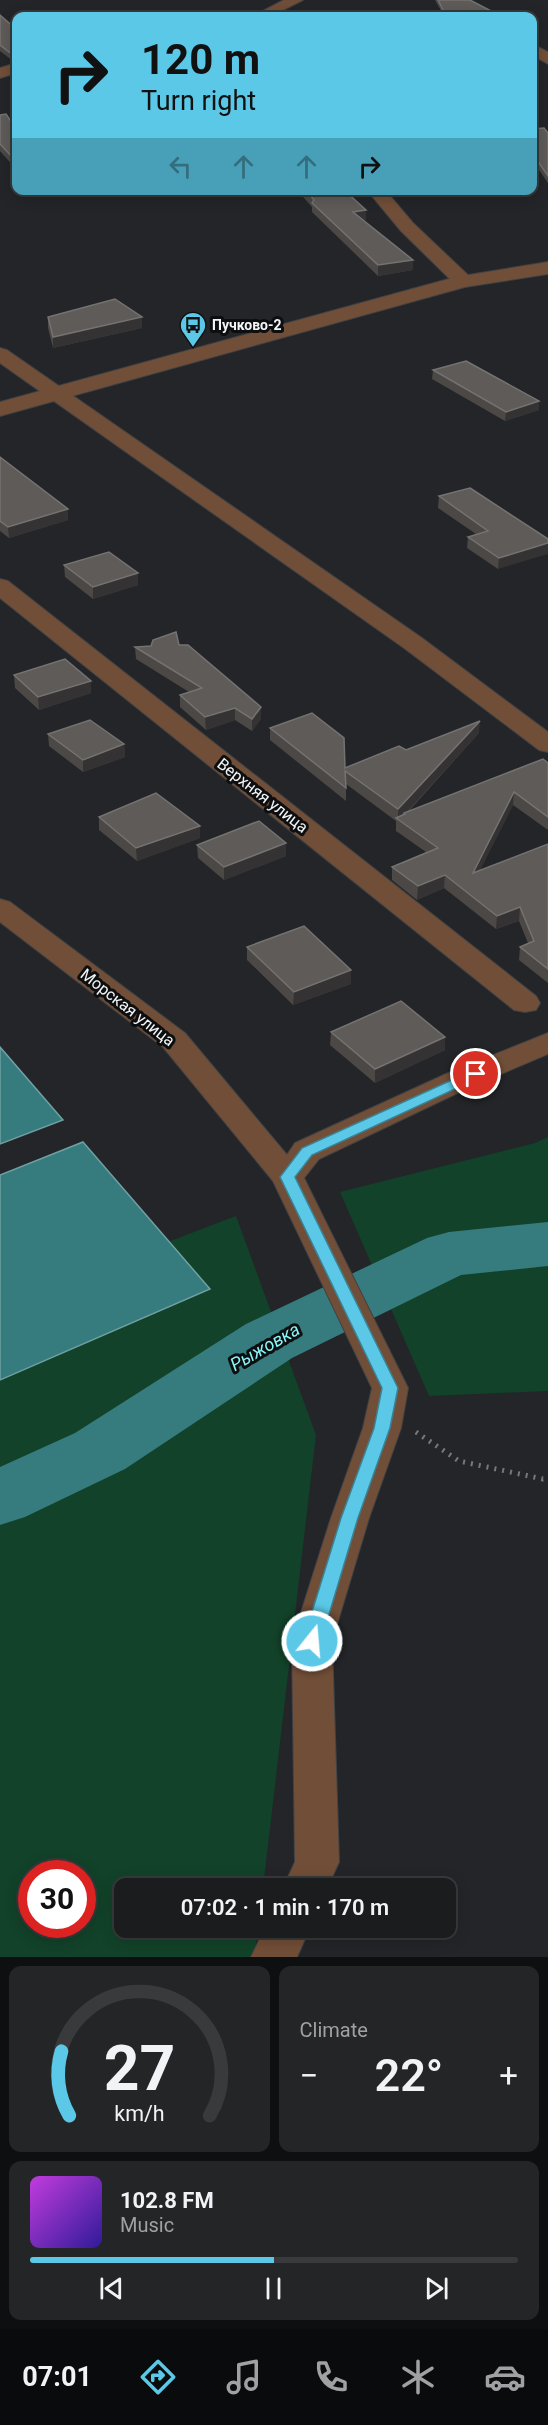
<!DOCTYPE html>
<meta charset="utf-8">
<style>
:root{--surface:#1a1c1e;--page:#232527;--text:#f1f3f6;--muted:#9fa1a4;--line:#383a3c;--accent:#5ac8e6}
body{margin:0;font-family:Roboto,sans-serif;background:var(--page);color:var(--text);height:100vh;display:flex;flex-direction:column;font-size:22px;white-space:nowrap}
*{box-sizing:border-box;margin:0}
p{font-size:20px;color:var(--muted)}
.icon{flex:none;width:33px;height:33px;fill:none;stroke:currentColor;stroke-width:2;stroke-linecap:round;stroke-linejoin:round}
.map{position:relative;height:1957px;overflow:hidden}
.sheet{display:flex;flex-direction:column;gap:9px;padding:9px;background:#0e0f10;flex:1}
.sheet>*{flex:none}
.hud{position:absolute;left:12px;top:12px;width:525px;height:183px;border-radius:12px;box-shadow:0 3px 15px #0003,0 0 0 2px var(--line);background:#5ac8e6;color:#111;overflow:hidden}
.speed{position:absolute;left:18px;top:1860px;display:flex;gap:12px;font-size:30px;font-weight:700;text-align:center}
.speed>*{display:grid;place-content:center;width:78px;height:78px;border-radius:50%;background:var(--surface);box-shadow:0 3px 15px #0003,0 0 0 2px var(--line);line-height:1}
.speed .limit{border:9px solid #d22;background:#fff;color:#111}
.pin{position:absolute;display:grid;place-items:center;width:51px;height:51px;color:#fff;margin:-26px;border:3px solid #fff;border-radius:50%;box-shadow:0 2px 6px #0007}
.me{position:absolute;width:66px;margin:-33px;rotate:17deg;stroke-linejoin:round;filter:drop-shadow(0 0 4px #0008)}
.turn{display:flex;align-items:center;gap:21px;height:126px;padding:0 30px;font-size:27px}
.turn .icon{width:78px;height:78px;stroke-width:2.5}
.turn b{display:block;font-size:42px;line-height:51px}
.lanes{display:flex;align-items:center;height:57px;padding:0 30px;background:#0003;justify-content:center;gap:30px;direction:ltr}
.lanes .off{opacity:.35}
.big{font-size:45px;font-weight:600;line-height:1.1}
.sheet .widget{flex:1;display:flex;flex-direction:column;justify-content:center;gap:9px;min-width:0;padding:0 21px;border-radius:12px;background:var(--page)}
.sheet .dial{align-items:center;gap:0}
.dial svg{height:156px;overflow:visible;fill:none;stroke:var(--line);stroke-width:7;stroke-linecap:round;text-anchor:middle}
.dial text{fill:var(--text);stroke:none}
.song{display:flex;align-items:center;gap:18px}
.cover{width:72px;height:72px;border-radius:9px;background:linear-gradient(135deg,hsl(290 70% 55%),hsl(250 70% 35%))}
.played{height:6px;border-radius:3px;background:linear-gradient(90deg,var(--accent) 50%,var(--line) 50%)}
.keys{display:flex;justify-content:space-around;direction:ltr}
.heat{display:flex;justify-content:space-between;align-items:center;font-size:33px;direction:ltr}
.sheet .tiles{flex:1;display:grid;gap:9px;grid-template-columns:1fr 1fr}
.widget:last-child{grid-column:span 2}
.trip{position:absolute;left:114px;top:1878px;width:342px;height:60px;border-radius:12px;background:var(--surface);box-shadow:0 3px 15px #0003,0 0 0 2px var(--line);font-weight:600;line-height:60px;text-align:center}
.tabs{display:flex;height:96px;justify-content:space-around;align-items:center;background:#0a0b0c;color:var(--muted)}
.tabs .icon{width:42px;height:42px}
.tabs .selected{color:var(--accent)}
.tabs b{font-size:27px;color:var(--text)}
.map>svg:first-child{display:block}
</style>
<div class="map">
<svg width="548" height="1957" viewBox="0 0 548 1957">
<rect width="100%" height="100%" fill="#232528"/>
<path fill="#124229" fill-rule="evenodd" d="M548,1137V1391L429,1396L340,1192L535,1143Z
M236,1216L316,1435L263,1888H124V1928H258L254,1957H0V1306ZM32,1874H82V1924H32Z"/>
<path fill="#367c7e" stroke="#6fa0a2" stroke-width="1.5" d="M0,1047L63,1120L0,1144Z
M83,1142L210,1289L0,1380V1175Z"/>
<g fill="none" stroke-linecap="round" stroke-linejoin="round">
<path fill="#367c7e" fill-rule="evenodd" d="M548,1222V1266L461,1275L292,1358L125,1469L25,1517L0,1525V1467L75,1433L246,1324L427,1238L449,1232Z"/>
<g stroke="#404245" stroke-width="2">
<path id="minor" d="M284,0H303L271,16H253Z
M532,44L548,52V64L532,55Z
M16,63V73L0,78V68Z
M367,190H385L413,223L470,277L472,281L470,285H456L401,231Z
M0,348L7,350L422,638L548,732V752L539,750L404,648L0,363Z
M0,579L8,581L536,996L540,1003L536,1010L525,1012L514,1010L0,598Z
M0,899L10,902L185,1033L287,1155L295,1143L446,1074L548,1033V1054L468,1088L319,1159L304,1178L408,1388L401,1428L369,1518L332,1641L339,1862L327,1888H283L295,1862L292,1641L331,1518L363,1428L372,1388L273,1181L163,1047L0,922Z
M265,1928H310L297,1957H251Z"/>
</g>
<g stroke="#404245" stroke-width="2">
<path id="tertiary" d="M548,262V274L465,287L0,416V402L456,277Z"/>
</g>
<path stroke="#76787a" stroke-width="5" stroke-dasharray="2 6" stroke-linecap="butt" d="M416,1432L459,1461L543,1479L548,1478"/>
<use href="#minor" fill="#714e37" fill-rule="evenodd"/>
<use href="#tertiary" fill="#714e37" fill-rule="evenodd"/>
</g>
<path fill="#4c4846" d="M435,0H470L491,11V16H444Z
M0,15L16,29L13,61L0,51Z
M0,115L16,129V169L0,151Z
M548,133V183L537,167H532Z
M297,190H344L366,210V220H363L413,270L378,276L312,212V207Z
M48,317H142V328L53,348L48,328Z
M433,370L539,401V410L505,421L432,379Z
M0,457L68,509V520L9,538L0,531Z
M439,496L548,539L498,569L467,548L468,537L476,534L438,508Z
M64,565L138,573V585L93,599L65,577Z
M179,645L261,707V719L252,731L235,720L206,730L180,707V695L189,692L136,659L135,647Z
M14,675L91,693L39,710L15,688Z
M270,728L345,768L406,750L479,733L408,812L548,763V830L513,805L480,870L548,844V983L519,960L520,947L528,943L519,921L496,929L444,888L417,900L392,880V867L426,852L396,831V821L346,784V801L270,740Z
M48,734L124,744L125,757L83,772L49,746Z
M99,817L200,838L137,861L99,830Z
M197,845L286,856L224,880L198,858Z
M247,947L351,970V984L293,1005L247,960Z
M331,1032L445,1037V1050L375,1083L330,1045Z"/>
<path fill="#343232" d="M491,11V16H478Z
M16,54V61H13V55Z
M532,160H537V167H532Z
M366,210V220L352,221L353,212Z
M413,260V270L378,276V265Z
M142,317V328L53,348V337Z
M539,401V410L505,421L506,412Z
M68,509V520L9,538L8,527Z
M548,543V554L498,569L499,558Z
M138,573V585L93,599V587Z
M91,681V693L39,710L38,697Z
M261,707V719L252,731V719Z
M235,708V720L206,730L205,717Z
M480,721L479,733L405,814L404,813V816L398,820V809Z
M124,744L125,757L83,772V760Z
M514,792L513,805L472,886L473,873Z
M200,826V838L137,861L136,848Z
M286,843V856L224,880V867Z
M445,875L444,888L417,900L418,886Z
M520,907L519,921L496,929L497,916Z
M351,970V984L293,1005L294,992Z
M445,1037V1050L375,1083V1069Z"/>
<path fill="#5e5b59" stroke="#757372" stroke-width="1.5" d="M438,0H470L491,11L478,16H446Z
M0,15L16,29V54L13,55L0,45Z
M6,114L16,129V161L0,144V115Z
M544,128L548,133V176L537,160H532V129Z
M306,190H344L366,210L353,212L413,260L378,265L312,203L314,200Z
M115,299L142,317L53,337L48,317Z
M466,361L539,401L506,412L433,370Z
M0,457L68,509L8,527L0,521Z
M470,488L548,539V543L499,558L468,537L488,531L439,496Z
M109,552L138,573L93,587L64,565Z
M176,632L179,645H188L261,707L252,719L235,708L205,717L180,695L202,688L135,647L151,646L153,640Z
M65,659L91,681L38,697L14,675Z
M312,713L344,738L345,768L399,746L406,750L480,721L398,809L345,771L346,788L270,728Z
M90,720L124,744L83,760L48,734Z
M543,759L548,763V817L514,792L473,873L548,844V969L520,947L534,941L520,907L497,916L445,875L418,886L392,867L438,848L396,818L405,814L404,813Z
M156,793L200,826L136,848L99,817Z
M259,821L286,843L224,867L197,845Z
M304,926L351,970L294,992L247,947Z
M401,1001L445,1037L375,1069L331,1032Z"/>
<path fill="#5ac8e6" stroke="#3a8296" stroke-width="1.5" d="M476,1069L481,1070L483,1074L481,1077L312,1155L295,1177L398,1388L390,1428L358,1518L321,1641L319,1646L312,1648L306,1646L303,1641L341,1518L374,1428L382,1388L280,1177L302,1148Z"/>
<defs>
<g id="bus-pin" transform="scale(1.35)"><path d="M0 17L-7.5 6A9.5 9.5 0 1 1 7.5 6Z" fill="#5ac8e6" stroke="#0d0e0f"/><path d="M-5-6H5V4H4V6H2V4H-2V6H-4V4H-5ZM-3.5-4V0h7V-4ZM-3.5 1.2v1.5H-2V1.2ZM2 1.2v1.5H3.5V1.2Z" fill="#111"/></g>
</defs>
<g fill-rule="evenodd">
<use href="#bus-pin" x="193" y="325"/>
</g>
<g text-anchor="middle" stroke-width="6" stroke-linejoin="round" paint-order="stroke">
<g font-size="14" font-weight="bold" fill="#f3f5f7" stroke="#0d0e0f" text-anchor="start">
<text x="212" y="330">Пучково-2</text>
</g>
<g font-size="16" fill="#f3f5f7" stroke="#0d0e0f">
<text transform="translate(263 795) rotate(38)" y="6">Верхняя улица</text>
<text transform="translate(128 1007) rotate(38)" y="6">Морская улица</text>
</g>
<g font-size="18" font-style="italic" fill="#8bf6f9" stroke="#0d0e0f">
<text transform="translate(265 1347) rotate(-30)" y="6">Рыжовка</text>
</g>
</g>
</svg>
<div class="speed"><div class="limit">30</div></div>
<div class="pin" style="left:476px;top:1074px;background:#d93025"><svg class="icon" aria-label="arrive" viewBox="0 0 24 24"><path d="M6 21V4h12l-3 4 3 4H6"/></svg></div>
<svg class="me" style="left:312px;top:1641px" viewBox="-20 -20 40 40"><circle r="17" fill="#5ac8e6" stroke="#fff" stroke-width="3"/><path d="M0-11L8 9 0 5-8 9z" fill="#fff"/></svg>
<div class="trip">07:02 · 1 min · 170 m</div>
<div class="hud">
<div class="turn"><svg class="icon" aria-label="right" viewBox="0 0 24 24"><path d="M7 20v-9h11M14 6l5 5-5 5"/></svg><div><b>120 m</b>Turn right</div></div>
<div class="lanes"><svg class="icon off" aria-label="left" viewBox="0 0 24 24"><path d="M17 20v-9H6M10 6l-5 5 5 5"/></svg><svg class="icon off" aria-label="ahead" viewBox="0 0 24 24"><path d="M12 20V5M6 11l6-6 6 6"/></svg><svg class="icon off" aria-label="ahead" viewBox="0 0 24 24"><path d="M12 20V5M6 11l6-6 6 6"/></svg><svg class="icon" aria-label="right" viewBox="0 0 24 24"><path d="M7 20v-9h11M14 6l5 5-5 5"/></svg></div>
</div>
</div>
<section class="sheet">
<div class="tiles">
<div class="widget dial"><svg viewBox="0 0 100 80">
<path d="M14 69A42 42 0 1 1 86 69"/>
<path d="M14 69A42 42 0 0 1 10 36" stroke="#5ac8e6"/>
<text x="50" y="56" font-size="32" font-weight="700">27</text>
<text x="50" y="72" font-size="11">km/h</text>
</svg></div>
<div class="widget"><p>Climate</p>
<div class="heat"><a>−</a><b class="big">22°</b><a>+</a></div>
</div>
<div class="widget">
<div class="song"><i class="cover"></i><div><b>102.8 FM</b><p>Music</p></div></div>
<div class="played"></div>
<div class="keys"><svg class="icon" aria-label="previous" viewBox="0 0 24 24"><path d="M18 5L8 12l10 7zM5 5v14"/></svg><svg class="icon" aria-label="pause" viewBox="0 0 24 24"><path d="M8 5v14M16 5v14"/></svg><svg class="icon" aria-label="next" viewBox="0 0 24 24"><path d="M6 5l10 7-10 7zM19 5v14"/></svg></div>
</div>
</div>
</section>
<nav class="tabs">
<b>07:01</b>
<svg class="icon selected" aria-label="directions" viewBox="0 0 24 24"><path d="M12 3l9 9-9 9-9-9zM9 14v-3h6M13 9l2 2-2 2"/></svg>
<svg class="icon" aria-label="music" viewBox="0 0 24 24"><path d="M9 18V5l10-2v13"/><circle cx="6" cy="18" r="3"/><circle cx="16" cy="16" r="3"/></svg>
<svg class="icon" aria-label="phone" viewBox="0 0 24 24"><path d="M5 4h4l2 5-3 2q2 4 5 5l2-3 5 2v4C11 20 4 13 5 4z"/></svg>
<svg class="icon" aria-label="climate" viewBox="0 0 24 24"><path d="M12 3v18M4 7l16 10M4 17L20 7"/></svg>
<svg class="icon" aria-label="car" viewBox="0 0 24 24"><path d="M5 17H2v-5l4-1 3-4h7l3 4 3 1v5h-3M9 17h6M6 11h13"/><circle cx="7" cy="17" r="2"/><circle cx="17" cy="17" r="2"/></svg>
</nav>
